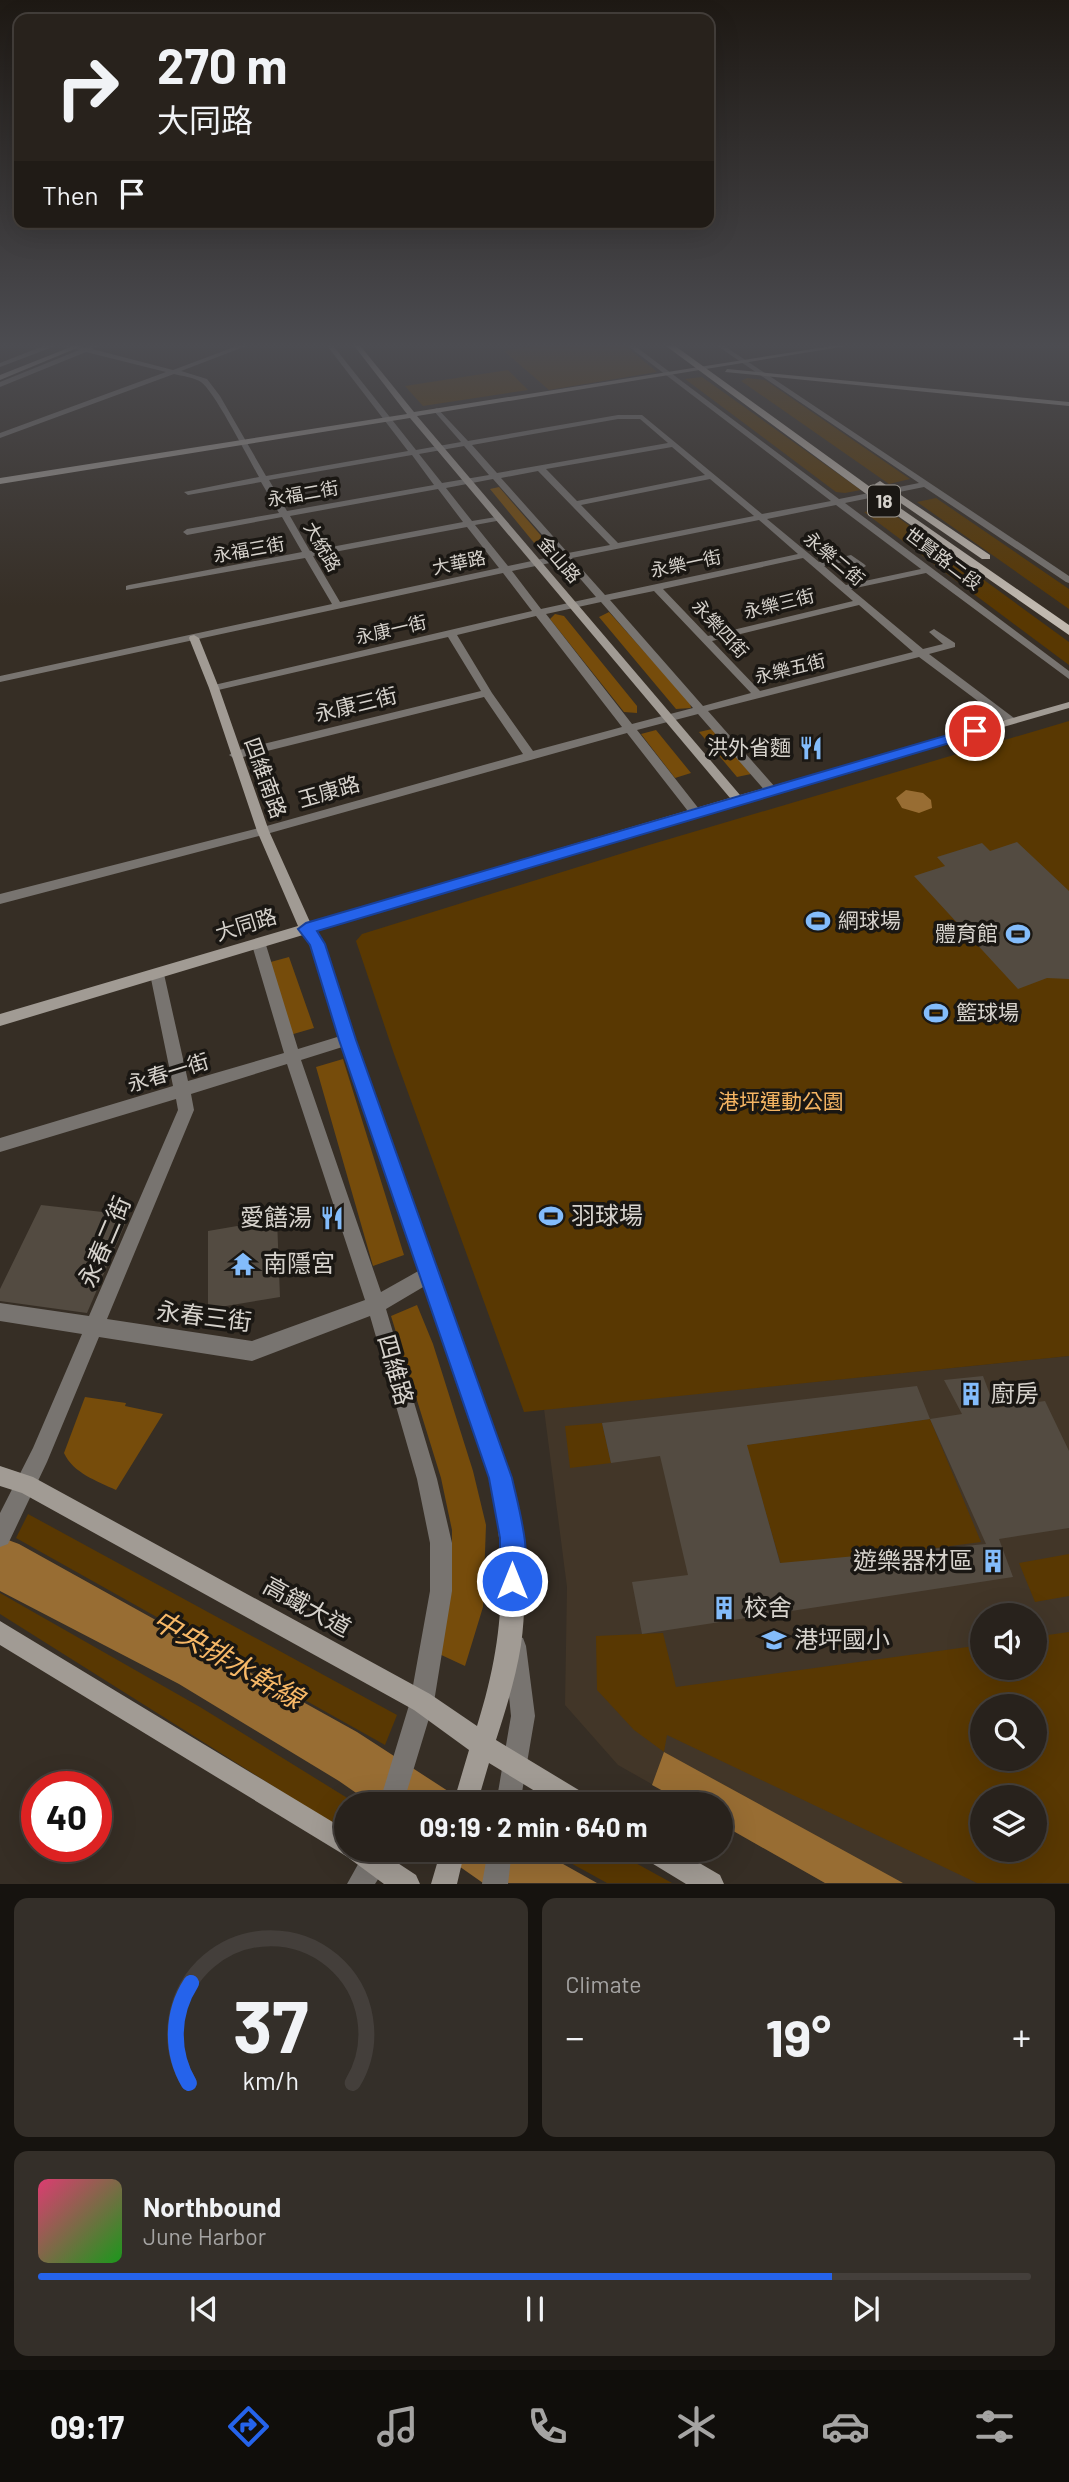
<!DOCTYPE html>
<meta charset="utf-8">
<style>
:root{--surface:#28221c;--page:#342f29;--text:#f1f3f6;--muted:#a5a4a3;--line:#443f3b;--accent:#2563eb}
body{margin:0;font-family:Barlow,"Noto Sans TC",sans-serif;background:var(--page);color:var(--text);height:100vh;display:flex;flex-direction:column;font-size:26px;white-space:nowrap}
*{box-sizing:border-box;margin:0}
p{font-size:23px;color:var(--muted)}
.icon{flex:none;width:38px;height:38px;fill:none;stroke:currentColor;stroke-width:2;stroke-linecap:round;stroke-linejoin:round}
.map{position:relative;height:1884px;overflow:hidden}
.panel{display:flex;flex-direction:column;gap:14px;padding:14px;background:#16130f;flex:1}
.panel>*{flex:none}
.guide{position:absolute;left:14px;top:14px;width:700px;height:214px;border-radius:14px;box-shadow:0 7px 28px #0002,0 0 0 2px var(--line);background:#28221c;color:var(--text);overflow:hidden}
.buttons{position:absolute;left:970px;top:1603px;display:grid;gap:14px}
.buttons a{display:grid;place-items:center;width:77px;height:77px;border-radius:50%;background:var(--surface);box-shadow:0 7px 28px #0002,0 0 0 2px var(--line);font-size:35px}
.speed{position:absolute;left:21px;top:1771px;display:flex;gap:14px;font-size:35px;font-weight:700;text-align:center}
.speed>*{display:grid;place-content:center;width:91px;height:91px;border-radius:50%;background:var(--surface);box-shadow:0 7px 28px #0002,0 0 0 2px var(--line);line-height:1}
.speed .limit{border:10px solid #d22;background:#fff;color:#111}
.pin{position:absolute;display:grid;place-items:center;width:60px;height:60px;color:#fff;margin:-30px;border:4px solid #fff;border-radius:50%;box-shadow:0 2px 7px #0007}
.me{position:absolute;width:77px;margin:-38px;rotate:0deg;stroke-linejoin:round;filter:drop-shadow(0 0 5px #0008)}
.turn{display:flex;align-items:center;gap:24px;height:147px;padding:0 28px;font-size:32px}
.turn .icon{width:91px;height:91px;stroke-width:2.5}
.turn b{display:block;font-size:49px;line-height:60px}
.then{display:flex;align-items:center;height:66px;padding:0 28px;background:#0003;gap:14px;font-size:26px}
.big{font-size:52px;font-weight:700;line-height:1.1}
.panel .tile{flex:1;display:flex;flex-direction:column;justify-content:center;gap:10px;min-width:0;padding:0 24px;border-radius:14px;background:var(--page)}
.panel .dial{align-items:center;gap:0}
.dial svg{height:182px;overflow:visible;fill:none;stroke:var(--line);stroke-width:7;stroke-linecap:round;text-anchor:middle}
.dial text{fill:var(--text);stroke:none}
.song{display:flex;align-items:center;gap:21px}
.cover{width:84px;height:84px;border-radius:10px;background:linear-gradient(135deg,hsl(340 70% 55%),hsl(120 70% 35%))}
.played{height:7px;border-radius:4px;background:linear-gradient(90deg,var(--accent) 80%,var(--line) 80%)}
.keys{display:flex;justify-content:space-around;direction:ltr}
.heat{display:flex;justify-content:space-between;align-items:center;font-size:38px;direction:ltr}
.panel .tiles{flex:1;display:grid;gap:14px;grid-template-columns:1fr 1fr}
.tile:last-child{grid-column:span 2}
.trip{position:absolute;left:334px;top:1792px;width:399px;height:70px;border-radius:35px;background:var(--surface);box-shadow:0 7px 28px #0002,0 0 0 2px var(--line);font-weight:700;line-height:70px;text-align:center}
.dock{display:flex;height:112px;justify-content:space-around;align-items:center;background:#100e0b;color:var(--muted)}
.dock .icon{width:49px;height:49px}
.dock .selected{color:var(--accent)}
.dock b{font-size:32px;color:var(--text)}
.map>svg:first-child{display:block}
</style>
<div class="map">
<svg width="1069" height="1884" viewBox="0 0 1069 1884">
<rect width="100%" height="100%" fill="#362e25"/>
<path fill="#423628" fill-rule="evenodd" d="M1069,1356V1883H825L721,1824V1804H687L618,1765L565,1705L567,1587L544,1409ZM982,1615H1034V1668H982ZM982,1706H1034V1759H982ZM982,1797H1034V1850H982Z"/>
<path fill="#593802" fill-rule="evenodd" d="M549,343H622L657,372L549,390L504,351Z
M508,370L528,390L423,406L405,386Z
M702,377L861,490L845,493L836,492L685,379Z
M747,378L765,380L910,479L889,484L741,381Z
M936,498L1069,589V609L917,502Z
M885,508L1069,642V665L864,512Z
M1069,721V1356L524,1412L394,1054L356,941L362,934L649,845Z
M930,1419L981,1542L782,1568L746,1445Z
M602,1423L611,1463L570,1468L565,1426Z
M28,1514L397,1715L385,1745L16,1538Z
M1069,1554V1596L1035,1602L1019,1563Z
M0,1593L200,1707L357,1804H346V1832L0,1614Z
M1069,1632V1883H977L667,1735L664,1752L634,1730L597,1690L596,1636L663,1633L676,1687L982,1645V1668H1034V1637ZM982,1706H1034V1759H982ZM982,1797H1034V1850H982Z
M547,1850H612L672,1883H607Z"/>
<path fill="#764c0b" d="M499,487L556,553L544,555L490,489Z
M609,612L690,703L691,708L676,709L599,617Z
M555,614L564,616L637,706V713L624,712L550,619Z
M712,729L751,774L737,777L699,732Z
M656,730L691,773L675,778L641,734Z
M289,957L314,1028L290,1035L267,963Z
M343,1059L404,1255L373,1266L316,1067Z
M417,1305L433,1344L473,1471L486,1525L483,1607L465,1666L437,1653L452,1581V1530L441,1478L391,1316Z
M85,1397L126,1403L125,1406L163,1414L116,1490C97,1481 73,1473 64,1453Z"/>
<path fill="#986d33" d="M906,790L923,793L931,800L932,808L919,813L902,808L896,798Z
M0,1537L19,1544L357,1732L468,1804H372L339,1781L179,1684L0,1591Z
M664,1752L903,1883H825L721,1824V1804H687L652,1785Z
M436,1850H538L597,1883H483Z"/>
<path fill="#534b41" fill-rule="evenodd" d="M1017,842L1069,891V979L1047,978L1018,989L914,876L945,866L937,857L982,843L990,851Z
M41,1205L129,1215L87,1313L0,1301V1289Z
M277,1219L280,1297L208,1309V1231Z
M983,1376L995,1408L1045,1401L1069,1451V1528L999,1539L1013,1577L642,1634L632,1582L688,1575L660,1456L611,1463L602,1423L917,1386L930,1419L962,1414L944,1380ZM930,1419L986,1544L780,1563L747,1445Z"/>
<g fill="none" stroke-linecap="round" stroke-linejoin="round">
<path fill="#787470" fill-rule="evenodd" d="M51,343C60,343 81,348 87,347C93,345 97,343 104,343L92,349L173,370L245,343H254L181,371L207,379L220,396L266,476L408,451L325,343H331L416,450L461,442L433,410L437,408L468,441L618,415H642L762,514L831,501L624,343H631L839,499L919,483L713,343H720L1069,576V583L1066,582L924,487L845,503L1069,671V679L926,573L851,589L923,649L943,644L929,632L934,629L955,643V647L929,654L1014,718V722H1006L919,657L708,711L775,787L777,790L771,794L767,793L698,714L637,730L699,809L701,812L695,816L691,815L627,733L263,835L0,904V894L263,827L523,754L484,697L235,759L229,755L235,751L481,691L448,637L214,691L209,688L214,685L532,611L503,573L0,682V676L332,604L305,558L126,590V586L129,585L302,552L282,517L187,535L183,532L187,529L279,513L261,482L188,495L184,492L259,477C248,458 215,392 201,382C193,377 182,376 174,374L0,438V433L166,372L86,352L0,387V382L79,350L58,345L0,367V363ZM618,419H640L668,443L497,473L472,445ZM464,446L489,475L442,483L419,454ZM672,447L705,475L577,501L546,469ZM412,455L434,485L287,511L269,480ZM538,471L610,545L568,553L501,478ZM493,479L560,555L508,566L475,525L502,520V516L472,521L446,488ZM710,479L754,516L618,543L581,505ZM438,489L463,522L310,551L290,516ZM836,505L921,569L846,585L824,566L849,561L861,569L866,566L864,564L851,555L819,562L767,519ZM759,520L798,554L605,595L572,558ZM467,527L499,568L340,602L313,556ZM803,558L853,601L708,636L663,589ZM564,560L596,597L541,609L512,571ZM654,591L751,693L703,706L610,600ZM601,602L693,708L632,724L546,614ZM859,605L913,652L760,691L712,641ZM536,616L622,727L533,751L492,693L457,635Z
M259,940L264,941L266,945L298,1049L347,1034L352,1036L355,1040L352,1044L301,1060L381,1292L429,1265L435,1268L438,1274L435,1280L386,1309L437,1479L452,1543V1591L434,1702L403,1804H379L410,1702L430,1591V1543L417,1479L370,1316L252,1361L99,1337L47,1462L8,1544L0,1547V1513L33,1448L82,1334L0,1321V1303L89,1316L178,1110L176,1099L0,1152V1138L173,1086L150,974L152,970H162L164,974L188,1081L284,1053L252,945L254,941ZM287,1064L365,1300L252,1341L107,1319L194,1110L191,1094Z
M515,1635L523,1638L526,1646L535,1716L520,1804H496L511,1716L504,1646L507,1638Z
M366,1850H390L384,1870L375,1884H347Z
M488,1850H512L508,1884H482Z"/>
<path fill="#a19b94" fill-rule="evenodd" d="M81,343H89L0,380V375Z
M352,343H358L414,412L851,343H865L417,416L740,795L1069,702V708L775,793L315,931L324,944L355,1040L511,1478C521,1533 529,1589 521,1645C516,1677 506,1709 496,1740L587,1795L590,1804H556L489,1763L477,1804H453L469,1750L414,1710L22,1493L0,1486V1466L33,1477L430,1694L477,1726C505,1637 507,1570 491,1478L339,1040L310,946L303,935L0,1026V1014L298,926L257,831L209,688L189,638L190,636L194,635L199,638L219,688L269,831L310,922L730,798L410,418L0,484V478L407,414Z
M727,369L1069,402V406L725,372Z
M0,1621L346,1830V1850H378L416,1875L420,1884H384L346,1856L0,1645Z
M441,1850H465L457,1884H431Z
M641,1850H677L720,1875L724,1884H686L645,1859Z"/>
<path fill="#c1b9af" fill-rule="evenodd" d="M662,343H671L877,492L1069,625V635L869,496Z
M880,481L990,555V559H982L876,486L875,484Z"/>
</g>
<linearGradient id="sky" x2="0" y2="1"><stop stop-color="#1e1914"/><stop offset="0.57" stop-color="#4c4c51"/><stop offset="1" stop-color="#4c4c51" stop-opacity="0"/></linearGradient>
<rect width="1069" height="606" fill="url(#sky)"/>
<path fill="#2563eb" stroke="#184099" stroke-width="2" d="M975,727L982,731L980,734L317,931L325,944L356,1040L512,1478C519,1510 534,1559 521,1589L512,1593L503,1589L500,1581V1538L489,1478L339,1040L310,945L298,929L306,923Z"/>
<defs>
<g id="restaurant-bare" transform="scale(1.89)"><path d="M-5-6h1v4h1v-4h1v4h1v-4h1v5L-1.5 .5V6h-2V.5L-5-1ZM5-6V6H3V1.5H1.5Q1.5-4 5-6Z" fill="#83bcfb" stroke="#1a1713" stroke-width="2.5" paint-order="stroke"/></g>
<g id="stadium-bare" transform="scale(1.89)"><path d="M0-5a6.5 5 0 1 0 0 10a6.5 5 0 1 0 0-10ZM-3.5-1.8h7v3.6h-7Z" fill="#83bcfb" stroke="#1a1713" stroke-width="2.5" paint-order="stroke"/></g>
<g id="temple-bare" transform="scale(1.89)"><path d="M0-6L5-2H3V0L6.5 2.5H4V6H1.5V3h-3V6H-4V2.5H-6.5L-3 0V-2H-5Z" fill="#83bcfb" stroke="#1a1713" stroke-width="2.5" paint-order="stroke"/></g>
<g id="building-bare" transform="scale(1.89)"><path d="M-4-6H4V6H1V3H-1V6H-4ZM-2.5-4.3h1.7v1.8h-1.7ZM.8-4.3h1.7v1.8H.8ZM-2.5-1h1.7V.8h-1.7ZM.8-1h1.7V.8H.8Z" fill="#83bcfb" stroke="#1a1713" stroke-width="2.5" paint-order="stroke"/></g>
<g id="school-bare" transform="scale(1.89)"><path d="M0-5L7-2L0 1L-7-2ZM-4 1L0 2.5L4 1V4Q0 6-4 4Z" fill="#83bcfb" stroke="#1a1713" stroke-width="2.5" paint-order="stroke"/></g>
</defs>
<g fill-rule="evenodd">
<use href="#restaurant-bare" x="811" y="748"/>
<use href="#stadium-bare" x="818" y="921"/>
<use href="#stadium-bare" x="1018" y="934"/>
<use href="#stadium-bare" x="936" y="1013"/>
<use href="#stadium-bare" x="551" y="1216"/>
<use href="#restaurant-bare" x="332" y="1218"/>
<use href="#temple-bare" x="243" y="1264"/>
<use href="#building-bare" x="971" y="1394"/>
<use href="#building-bare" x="993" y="1561"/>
<use href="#building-bare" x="724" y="1608"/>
<use href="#school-bare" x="774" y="1640"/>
</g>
<g text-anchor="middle" stroke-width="7" stroke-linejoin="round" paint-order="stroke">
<g font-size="18" fill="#d6d2cc" stroke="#1a1713">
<text transform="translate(303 494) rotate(-10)" y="6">永福二街</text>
<text transform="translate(322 547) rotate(60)" y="6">大統路</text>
<text transform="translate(249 550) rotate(-10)" y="6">永福三街</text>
<text transform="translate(834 559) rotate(40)" y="6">永樂二街</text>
<text transform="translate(943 559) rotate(37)" y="6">世賢路二段</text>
<text transform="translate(559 560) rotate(49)" y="6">金山路</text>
<text transform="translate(459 563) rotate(-12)" y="6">大華路</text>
<text transform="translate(686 564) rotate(-12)" y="6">永樂一街</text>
<text transform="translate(779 604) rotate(-14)" y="6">永樂三街</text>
<text transform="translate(720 629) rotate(47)" y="6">永樂四街</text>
<text transform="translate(391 630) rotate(-13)" y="6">永康一街</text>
<text transform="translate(790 669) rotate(-14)" y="6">永樂五街</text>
</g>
<rect fill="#1a1713" stroke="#9e9a94" stroke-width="2" x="868" y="485.5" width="32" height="31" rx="5"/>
<g font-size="19" font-weight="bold" fill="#d6d2cc">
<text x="884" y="508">18</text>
</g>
<g font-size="21" fill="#d6d2cc" stroke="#1a1713">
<text transform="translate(356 705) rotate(-14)" y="7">永康三街</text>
<text transform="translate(265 778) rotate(70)" y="7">四維南路</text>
<text transform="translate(329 792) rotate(-16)" y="7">玉康路</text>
<text transform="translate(246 925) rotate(-17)" y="7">大同路</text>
<text transform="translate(168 1073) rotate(-17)" y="7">永春一街</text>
</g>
<g font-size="21" fill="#d6d2cc" stroke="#1a1713" text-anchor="end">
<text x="791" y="755">洪外省麵</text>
<text x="838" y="928" text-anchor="start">網球場</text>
<text x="998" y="941">體育館</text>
<text x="956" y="1020" text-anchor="start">籃球場</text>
</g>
<g font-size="21" fill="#f4b463" stroke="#1a1713">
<text x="781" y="1109">港坪運動公園</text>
</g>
<g font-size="24" fill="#d6d2cc" stroke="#1a1713" text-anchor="start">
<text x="571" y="1224">羽球場</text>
<text x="312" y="1226" text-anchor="end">愛饍湯</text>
<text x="263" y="1272">南隱宮</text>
<text x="991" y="1402">廚房</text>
<text x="973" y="1569" text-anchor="end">遊樂器材區</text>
<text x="744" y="1616">校舍</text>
<text x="794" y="1648">港坪國小</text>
</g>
<g font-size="24" fill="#d6d2cc" stroke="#1a1713">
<text transform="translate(105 1242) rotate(-67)" y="8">永春二街</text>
<text transform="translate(204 1317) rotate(7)" y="8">永春三街</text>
<text transform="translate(395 1370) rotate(74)" y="8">四維路</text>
<text transform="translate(307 1607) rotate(29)" y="8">高鐵大道</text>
</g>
<g font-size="28" font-style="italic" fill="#f7b867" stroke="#1a1713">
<text transform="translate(228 1659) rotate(30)" y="10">中央排水幹線</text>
</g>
</g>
</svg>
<div class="buttons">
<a><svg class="icon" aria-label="sound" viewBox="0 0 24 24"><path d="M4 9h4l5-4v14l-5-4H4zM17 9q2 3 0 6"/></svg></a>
<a><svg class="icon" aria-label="search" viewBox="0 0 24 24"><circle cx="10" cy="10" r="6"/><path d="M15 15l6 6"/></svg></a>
<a><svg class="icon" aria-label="layers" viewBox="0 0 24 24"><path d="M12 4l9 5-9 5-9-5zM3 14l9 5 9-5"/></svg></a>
</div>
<div class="speed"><div class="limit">40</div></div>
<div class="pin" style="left:975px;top:731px;background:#d93025"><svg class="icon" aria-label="arrive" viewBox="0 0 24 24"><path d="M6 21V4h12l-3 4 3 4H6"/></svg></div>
<svg class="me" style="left:512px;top:1581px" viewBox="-20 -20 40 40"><circle r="17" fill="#2563eb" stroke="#fff" stroke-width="3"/><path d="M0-11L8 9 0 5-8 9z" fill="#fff"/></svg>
<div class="trip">09:19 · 2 min · 640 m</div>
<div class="guide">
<div class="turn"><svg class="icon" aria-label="right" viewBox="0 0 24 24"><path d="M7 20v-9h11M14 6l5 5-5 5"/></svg><div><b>270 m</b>大同路</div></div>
<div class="then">Then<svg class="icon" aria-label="arrive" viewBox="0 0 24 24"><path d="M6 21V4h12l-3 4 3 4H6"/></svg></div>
</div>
</div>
<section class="panel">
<div class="tiles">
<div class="tile dial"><svg viewBox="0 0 100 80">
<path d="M14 69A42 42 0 1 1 86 69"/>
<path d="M14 69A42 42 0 0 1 15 25" stroke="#2563eb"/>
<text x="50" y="56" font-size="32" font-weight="700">37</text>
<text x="50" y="72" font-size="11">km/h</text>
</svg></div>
<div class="tile"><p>Climate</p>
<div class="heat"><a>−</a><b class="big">19°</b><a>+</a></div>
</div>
<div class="tile">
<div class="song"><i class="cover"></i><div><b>Northbound</b><p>June Harbor</p></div></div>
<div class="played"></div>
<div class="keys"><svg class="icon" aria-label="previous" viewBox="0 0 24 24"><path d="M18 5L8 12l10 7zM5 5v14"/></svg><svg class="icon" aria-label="pause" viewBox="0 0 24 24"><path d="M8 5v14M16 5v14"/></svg><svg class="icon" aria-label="next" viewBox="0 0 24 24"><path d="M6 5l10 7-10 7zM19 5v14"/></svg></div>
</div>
</div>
</section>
<nav class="dock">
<b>09:17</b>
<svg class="icon selected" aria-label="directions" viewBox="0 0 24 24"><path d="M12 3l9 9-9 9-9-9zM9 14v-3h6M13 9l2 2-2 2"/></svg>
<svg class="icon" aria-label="music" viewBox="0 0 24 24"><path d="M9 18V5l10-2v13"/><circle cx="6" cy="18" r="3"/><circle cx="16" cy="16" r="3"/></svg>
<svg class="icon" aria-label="phone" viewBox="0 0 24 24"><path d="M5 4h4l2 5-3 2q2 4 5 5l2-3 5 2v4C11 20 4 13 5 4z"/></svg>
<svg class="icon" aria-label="climate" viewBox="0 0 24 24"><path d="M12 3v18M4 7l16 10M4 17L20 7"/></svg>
<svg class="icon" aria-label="car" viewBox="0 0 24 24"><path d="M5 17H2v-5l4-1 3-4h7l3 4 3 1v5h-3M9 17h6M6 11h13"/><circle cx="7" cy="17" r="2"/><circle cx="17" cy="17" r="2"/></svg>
<svg class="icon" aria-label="filters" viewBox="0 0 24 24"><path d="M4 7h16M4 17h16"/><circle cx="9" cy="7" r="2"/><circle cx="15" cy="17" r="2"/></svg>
</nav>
